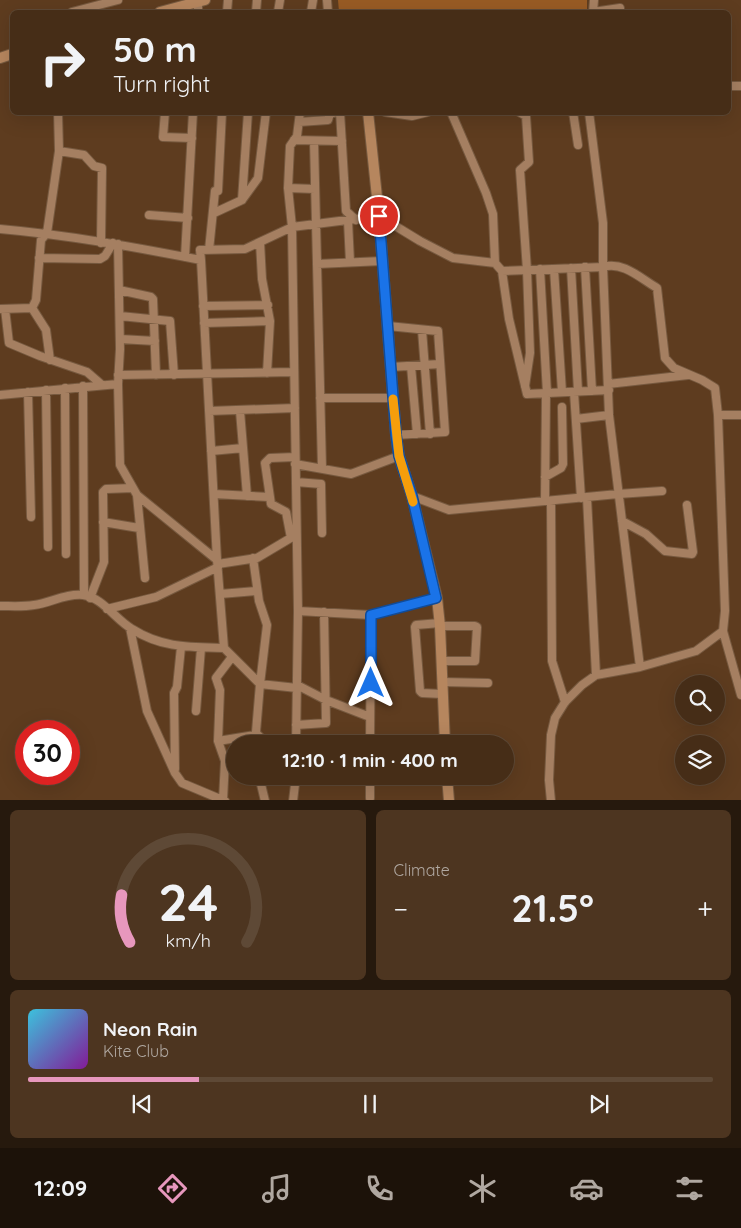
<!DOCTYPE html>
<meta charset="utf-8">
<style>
:root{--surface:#462d17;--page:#4d3520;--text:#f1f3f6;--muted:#b0a8a1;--line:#5e4936;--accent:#e797bd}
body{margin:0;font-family:Quicksand,sans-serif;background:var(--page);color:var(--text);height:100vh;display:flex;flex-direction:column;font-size:19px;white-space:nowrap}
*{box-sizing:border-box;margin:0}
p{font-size:16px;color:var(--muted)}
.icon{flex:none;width:28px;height:28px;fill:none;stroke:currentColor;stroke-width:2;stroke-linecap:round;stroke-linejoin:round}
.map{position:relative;height:800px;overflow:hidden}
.details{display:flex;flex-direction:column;gap:10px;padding:10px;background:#26190d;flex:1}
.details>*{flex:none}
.top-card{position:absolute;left:10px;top:10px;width:721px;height:105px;border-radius:8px;box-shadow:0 5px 20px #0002,0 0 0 1px var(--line);background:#462d17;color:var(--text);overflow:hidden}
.fabs{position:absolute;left:675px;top:675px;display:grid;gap:10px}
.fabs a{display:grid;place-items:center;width:50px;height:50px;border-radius:50%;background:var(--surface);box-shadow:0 5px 20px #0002,0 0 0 1px var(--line);font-size:25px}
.speed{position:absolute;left:15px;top:720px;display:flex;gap:10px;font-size:25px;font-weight:700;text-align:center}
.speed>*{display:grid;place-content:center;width:65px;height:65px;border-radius:50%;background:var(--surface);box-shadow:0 5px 20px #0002,0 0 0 1px var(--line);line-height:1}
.speed .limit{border:8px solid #d22;background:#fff;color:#111}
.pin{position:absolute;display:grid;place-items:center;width:42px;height:42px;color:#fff;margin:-21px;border:2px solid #fff;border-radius:50%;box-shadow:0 1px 5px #0007}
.me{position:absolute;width:55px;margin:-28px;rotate:0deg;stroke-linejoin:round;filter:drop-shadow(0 0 4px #0008)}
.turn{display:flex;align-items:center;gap:18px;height:105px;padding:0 20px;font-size:22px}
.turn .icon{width:65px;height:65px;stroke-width:2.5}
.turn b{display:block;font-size:35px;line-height:42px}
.big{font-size:38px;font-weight:700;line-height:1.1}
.details .tile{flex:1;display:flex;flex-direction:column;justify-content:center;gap:8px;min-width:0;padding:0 18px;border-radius:8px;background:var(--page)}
.details .dial{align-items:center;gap:0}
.dial svg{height:130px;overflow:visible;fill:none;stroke:var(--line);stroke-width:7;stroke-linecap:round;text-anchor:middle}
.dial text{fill:var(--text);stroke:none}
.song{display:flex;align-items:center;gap:15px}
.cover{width:60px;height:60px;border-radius:8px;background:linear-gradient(135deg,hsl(190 70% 55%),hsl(290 70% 35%))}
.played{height:5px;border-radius:2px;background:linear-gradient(90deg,var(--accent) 25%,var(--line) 25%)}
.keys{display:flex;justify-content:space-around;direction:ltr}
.heat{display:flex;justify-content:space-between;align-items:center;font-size:28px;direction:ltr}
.details .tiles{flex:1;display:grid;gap:10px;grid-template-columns:1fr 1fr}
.tile:last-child{grid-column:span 2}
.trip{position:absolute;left:226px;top:735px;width:288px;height:50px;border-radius:25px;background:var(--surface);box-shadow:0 5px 20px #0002,0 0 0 1px var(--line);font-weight:700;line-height:50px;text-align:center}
.tabs{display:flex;height:80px;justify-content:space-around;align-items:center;background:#1c1209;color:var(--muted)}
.tabs .icon{width:35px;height:35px}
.tabs .selected{color:var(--accent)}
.tabs b{font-size:22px;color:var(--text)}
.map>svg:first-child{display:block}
</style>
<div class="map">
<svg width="741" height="801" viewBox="0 0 741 801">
<rect width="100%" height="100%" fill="#5e3c1f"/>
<path fill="#985b24" d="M338,0H587V12H339Z"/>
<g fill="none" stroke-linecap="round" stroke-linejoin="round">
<g stroke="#76593f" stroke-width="10">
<path id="street" d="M327,0L328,12
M72,12L118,0
M198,12V2
M227,12L228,0
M256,12L257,0
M278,12L280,0
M311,12L313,0
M593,12L620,8
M593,12L594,0
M729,86H741
M165,112L163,137L192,138
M340,112L346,211L356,220
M385,112L412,116L428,112
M451,112L486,193L493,214L495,263
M519,112L526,116L529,162L520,170L527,270L530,353L525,386
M573,112L578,145
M589,112L603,223V267L609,415L640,667
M299,122L328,120L330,114L337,112
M294,140L342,141
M314,141L322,468
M59,151L84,155L94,166L102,168L101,243
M288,188L315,189
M242,200L248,112
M214,213L242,200L258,178L266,112
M149,215L188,218
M348,221L350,262
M0,229C68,235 134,247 201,260L200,250L245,249L292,227L379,216L420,241L453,258L495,263L502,271L603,267C623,261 640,278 657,288L665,358L674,368L702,380L715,388L718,415L725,611L723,631L696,651L640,667L596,675L582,685L565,702L555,718L551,735L549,780L551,801
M260,242L262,279L270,321L267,373
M118,244L120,349L118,384L120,465L137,495L217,560
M209,250L215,191H218L222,112
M185,257L193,112
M39,258L100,259L105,256L113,243
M201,260L217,560L224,648L260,684L297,688
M317,264L382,261
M585,267L592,391
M571,268L578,391
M540,269L547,393
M554,269L562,392
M502,271L509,319L527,394L609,390
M119,290L151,297L153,299L156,375
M203,306L268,305
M32,308L46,330L50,360
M0,309L32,308L36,300L41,240L47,233L59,151L58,112
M5,309L9,343L40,356L87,372L102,385
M120,316L170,321L174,375
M204,323L270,321
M388,326L438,331L445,432L396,435
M422,330L430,434
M120,339L155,341
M411,366L417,434
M391,367L440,364
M118,375L294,372
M608,384L688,375
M83,386L84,595
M65,388L66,554
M46,390L48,547
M28,392L31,517
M574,392L581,498
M0,395L118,384
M320,398H393
M209,411L295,408
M240,411L247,496
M718,415H741
M576,419L609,415
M211,451L243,448
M295,464L351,474L399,456
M545,477L561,468L563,464L562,407
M296,482L321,484L322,533
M214,494L269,497
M137,495L145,578
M412,496L449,510L618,494L662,491
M587,498L596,675
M545,501L546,393
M551,501L552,661L565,702
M622,521L646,534L665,551L692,554L693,552L687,505
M103,522L139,528
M291,538L286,512L271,504L265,463L270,458L295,457
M218,564L257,558L294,536
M220,594L257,591
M90,598L104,562L103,492L106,489L133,488
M0,606C11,606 23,607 34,605C50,603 67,593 83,595C102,597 116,620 132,629C162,648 189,647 224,648
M107,609L156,597L218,567
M298,611L371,615L437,598
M440,623L416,625L415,627L420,691L422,693L442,694
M440,626H475L477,627L475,661H442
M130,628L147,711L175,773L182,783L225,801
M723,631L741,695
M442,682L488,683
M297,685L326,700L370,717
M196,711L201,648
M296,725L326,723L324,612
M256,733L261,738L262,744
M218,741L255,735L256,732L260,684L267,625L259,601L253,558
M296,744L298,611L292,227L288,188L290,146L297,136L300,112
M370,744L371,615
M175,769L174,693L177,687L181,647
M259,776L265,801
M370,798V776
M223,800L225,761L218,741L220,690L216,678L232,657
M293,801L296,776"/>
</g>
<g stroke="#76593f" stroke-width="12">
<path id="secondary" d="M160,12L205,0
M0,58L12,54
M368,112L379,216L396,435L399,456L412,496L437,598L440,626L445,744
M447,776L449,801"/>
</g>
<use href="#street" stroke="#a57f61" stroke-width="8"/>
<use href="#secondary" stroke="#b6865e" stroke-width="10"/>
</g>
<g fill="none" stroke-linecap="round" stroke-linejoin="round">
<g stroke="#114b97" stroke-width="12">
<path id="route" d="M371,683V615L436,598L412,496L399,456L396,435L379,216"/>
</g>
<use href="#route" stroke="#1a73e8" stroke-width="9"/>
<path stroke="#f59e0b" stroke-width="9" d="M393,399L399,456L413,502"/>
</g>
</svg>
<div class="fabs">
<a><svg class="icon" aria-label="search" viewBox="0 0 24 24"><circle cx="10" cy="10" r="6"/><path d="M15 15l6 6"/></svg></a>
<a><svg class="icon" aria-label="layers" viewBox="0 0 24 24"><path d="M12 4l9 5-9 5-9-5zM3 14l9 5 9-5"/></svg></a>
</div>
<div class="speed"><div class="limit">30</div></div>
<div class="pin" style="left:379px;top:216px;background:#d93025"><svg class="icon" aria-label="arrive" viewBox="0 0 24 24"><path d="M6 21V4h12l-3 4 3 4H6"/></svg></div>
<svg class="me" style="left:371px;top:683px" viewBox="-20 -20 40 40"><path d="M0-17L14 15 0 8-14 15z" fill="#1a73e8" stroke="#fff" stroke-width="4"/></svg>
<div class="trip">12:10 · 1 min · 400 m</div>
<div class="top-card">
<div class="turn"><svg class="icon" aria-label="right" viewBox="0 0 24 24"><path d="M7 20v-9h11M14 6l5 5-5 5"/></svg><div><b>50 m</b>Turn right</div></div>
</div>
</div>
<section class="details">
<div class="tiles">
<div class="tile dial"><svg viewBox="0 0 100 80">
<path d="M14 69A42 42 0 1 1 86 69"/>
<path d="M14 69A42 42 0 0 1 9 40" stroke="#e797bd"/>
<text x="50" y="56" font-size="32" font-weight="700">24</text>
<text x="50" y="72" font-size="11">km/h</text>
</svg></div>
<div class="tile"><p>Climate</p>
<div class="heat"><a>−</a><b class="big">21.5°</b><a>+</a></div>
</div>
<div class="tile">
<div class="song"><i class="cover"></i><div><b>Neon Rain</b><p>Kite Club</p></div></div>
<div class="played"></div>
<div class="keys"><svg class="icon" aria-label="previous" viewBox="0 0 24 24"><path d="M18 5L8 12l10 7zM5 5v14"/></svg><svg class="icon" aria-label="pause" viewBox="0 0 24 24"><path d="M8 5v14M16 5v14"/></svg><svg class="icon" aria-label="next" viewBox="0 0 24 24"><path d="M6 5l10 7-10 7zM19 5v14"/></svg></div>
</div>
</div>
</section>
<nav class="tabs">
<b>12:09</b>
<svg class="icon selected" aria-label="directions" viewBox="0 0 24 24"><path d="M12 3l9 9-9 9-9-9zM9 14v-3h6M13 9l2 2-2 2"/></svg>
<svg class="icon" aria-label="music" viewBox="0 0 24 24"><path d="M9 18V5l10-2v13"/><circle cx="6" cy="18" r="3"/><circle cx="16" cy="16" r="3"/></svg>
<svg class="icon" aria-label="phone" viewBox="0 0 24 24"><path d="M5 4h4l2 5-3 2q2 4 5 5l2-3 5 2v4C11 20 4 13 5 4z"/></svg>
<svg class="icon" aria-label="climate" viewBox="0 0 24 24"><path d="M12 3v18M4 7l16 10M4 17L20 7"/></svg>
<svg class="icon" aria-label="car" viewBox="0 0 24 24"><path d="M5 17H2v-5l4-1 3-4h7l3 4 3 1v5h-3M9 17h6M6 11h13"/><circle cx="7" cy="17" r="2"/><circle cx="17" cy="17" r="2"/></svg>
<svg class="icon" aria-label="filters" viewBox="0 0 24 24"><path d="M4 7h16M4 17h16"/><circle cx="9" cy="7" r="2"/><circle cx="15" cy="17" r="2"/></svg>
</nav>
